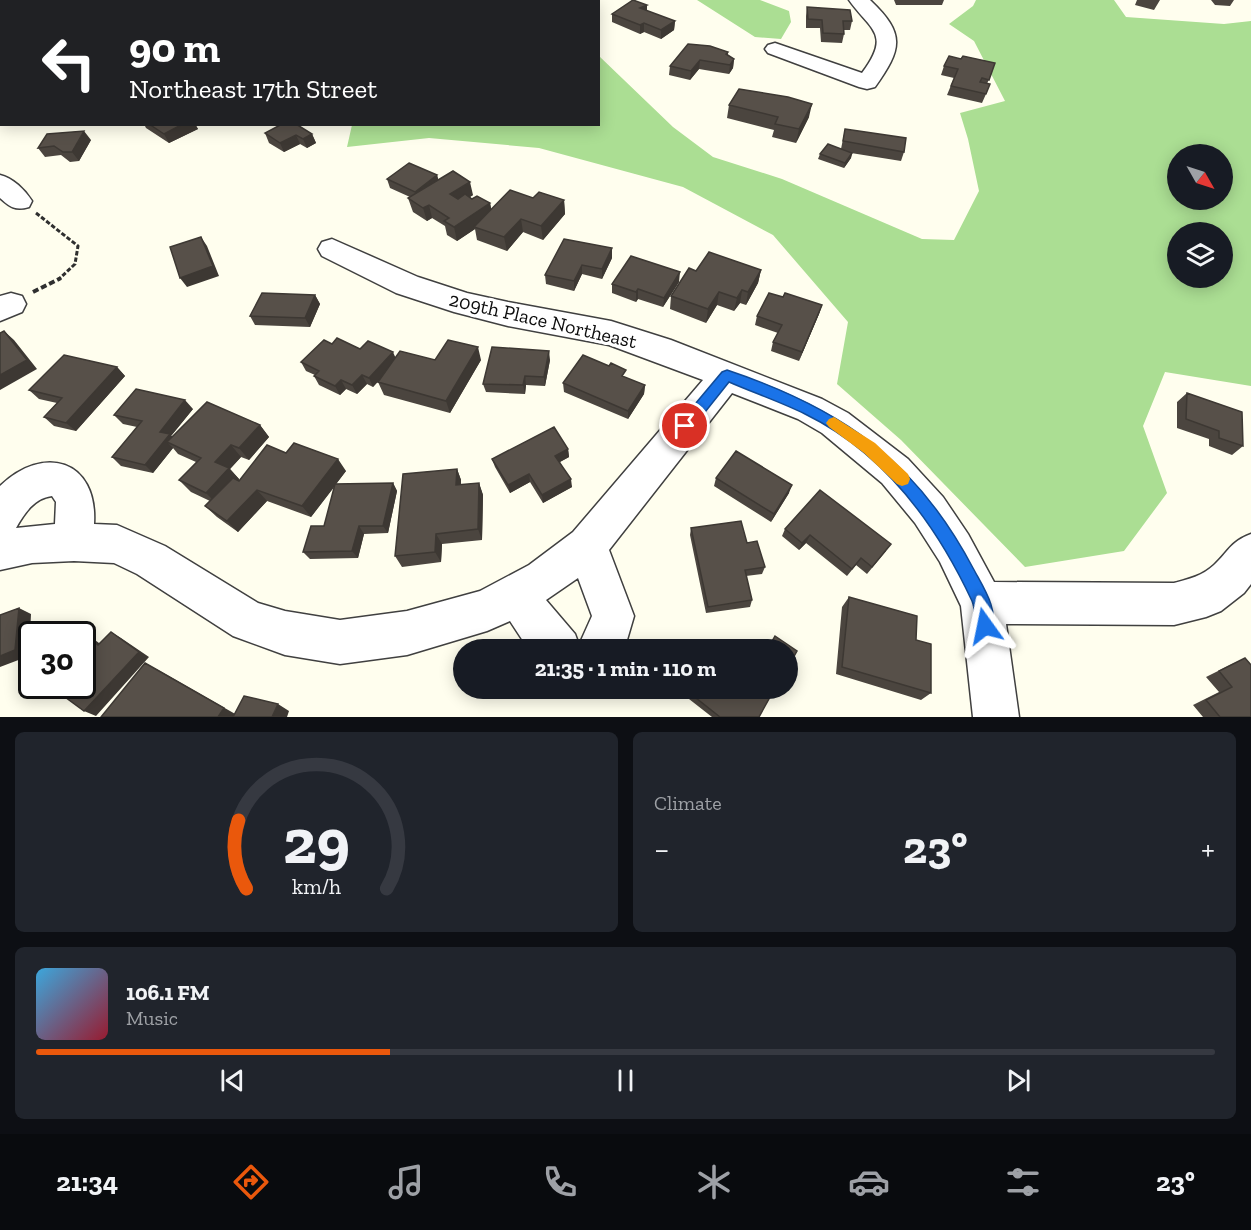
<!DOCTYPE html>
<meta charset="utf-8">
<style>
:root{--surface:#171b24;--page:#20242c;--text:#f1f3f6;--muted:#9ea1a6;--line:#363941;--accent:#ea580c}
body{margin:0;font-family:"Zilla Slab",serif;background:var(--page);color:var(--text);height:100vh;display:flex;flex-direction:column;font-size:22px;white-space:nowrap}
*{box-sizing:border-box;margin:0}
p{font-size:20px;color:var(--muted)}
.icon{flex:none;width:33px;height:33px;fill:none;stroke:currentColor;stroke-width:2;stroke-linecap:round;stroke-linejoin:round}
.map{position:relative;height:717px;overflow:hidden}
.panel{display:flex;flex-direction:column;gap:15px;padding:15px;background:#0d0f14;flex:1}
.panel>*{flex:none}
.top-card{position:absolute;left:0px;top:0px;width:600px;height:126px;box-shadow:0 3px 15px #0003;background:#202124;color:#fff;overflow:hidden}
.needle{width:39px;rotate:129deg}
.controls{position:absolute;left:1167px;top:144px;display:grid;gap:12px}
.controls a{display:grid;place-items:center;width:66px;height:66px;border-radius:50%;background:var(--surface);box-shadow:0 3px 15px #0003;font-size:30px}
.speed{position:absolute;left:18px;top:621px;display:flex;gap:12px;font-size:30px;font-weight:700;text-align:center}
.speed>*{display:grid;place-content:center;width:78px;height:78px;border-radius:50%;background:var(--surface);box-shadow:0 3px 15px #0003;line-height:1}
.speed .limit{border:3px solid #111;border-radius:9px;background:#fff;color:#111}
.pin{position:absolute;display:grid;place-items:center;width:51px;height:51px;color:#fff;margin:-26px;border:3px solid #fff;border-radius:50%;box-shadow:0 2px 6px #0007}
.me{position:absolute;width:66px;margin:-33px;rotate:348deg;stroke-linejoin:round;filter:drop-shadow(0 0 4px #0008)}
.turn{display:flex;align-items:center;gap:21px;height:126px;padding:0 30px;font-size:27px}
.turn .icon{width:78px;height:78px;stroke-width:2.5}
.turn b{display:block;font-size:42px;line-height:51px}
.big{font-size:45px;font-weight:800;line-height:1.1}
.panel .tile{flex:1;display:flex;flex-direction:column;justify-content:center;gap:9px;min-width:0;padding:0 21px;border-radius:9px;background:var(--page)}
.panel .dial{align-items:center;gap:0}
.dial svg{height:156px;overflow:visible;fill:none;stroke:var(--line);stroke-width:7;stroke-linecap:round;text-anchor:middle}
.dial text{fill:var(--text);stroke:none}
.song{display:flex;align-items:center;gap:18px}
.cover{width:72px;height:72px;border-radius:9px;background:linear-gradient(135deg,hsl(200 70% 55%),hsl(350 70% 35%))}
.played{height:6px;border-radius:3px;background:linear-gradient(90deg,var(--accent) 30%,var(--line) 30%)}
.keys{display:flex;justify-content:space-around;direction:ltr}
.heat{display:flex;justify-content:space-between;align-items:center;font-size:33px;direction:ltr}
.panel .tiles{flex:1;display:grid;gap:15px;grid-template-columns:1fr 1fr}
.tile:last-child{grid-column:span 2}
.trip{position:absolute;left:453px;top:639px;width:345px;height:60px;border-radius:30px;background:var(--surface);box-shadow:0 3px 15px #0003;font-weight:800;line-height:60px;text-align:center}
.menu{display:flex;height:96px;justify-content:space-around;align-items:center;background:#090b0e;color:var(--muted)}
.menu .icon{width:42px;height:42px}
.menu .on{color:var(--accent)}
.menu b{font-size:27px;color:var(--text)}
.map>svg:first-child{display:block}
</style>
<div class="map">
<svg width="1251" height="717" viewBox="0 0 1251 717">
<rect width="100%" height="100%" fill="#fffeee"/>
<path fill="#abde93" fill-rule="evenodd" d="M697,0H760L789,11L791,22L781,39L755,37Z
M976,0H1114L1126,17L1224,24L1251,21V386L1165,372L1143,426L1167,493L1124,551L1025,567L901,440L837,384L848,322L773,235L683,187L539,148L429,138L347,147L352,125L598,124L599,56L673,127L713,157L782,179L922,239L954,240L979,191L968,139L960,113L1005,101L974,41L949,24L973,6ZM1178,154H1222V200H1178ZM1178,232H1222V278H1178Z"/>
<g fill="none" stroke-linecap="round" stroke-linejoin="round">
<g stroke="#404040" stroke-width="3">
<path id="minor" d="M73,0H93L94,2H74Z
M121,0H143L120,2Z
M849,0H870C906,34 902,49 875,87L867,89L859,87L768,53L765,49L768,45L775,43L862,73C892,33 870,30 849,0Z
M0,40H2L0,53Z
M0,175C13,178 25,190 32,201L29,207C15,211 10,207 0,198Z
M332,239L418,277L467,293L508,302L611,321L671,340L822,399L848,413L908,459L943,497L968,534L994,582L1174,583C1189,579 1202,576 1214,565C1229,551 1230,542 1251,534V584L1244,593L1221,611L1206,617L1174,625L1006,624L1019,717H973L961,606L940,562L915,523L882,483L822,433L798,419L732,393L609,550L634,616L624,650H529L510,621L487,631L407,655L340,664L285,655L233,636L137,574L114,563L74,561L32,563L0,570V486C43,444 98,459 94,524L117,525L165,546L258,603L285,611L340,620L407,611L480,591L529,565L573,532L703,380L609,345L508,326L454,312L396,293L322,256L318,249L322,242ZM52,496L56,502L55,524L16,528C24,514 34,498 52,496ZM578,578L592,616L579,645L575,634L546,600Z
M11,293L22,296L26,304L22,312L0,321V296Z"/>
</g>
<path stroke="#2f2f2f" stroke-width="3" stroke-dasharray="4.5 2" stroke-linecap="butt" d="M36,213L78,246L75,264L58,280"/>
<path stroke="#2f2f2f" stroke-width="4" stroke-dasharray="6 3" stroke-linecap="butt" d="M33,292L61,278"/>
<use href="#minor" fill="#fff" fill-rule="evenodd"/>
</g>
<path fill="#4b453f" d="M240,0H298L294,2H243Z
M894,0H944L942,5H896Z
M1137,0H1160L1154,10L1135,5Z
M1211,0H1234L1230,6L1215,5Z
M807,7L852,21L850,30H844V34L842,43L821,42L820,28H806V16Z
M647,11L675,21L674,30L661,39L644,32L640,34L612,22V14Z
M728,52V55L734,59L733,68L729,74L699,69L690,80L669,75L670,66Z
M961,59L995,63L987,84L986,94L982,103L947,95L954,78L941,75L944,66Z
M729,105L809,117L796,143L772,137L774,130L727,118Z
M144,124H195L198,129L169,143L146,128Z
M845,129L904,152L901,161L851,153H852L851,158L844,168L818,159L820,154L841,149Z
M265,133L312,134L316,143L307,148L300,144L284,152L269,143Z
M91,140L79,161L70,162L61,155L45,157L38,148Z
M437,175L438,180L473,195L470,197L472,199L490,203L491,209L533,198L564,200L565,214L543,240L523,232L507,251L477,240L475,229L457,241L447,235L445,226L432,218L427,221L413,212L408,198L410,197L390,188L387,179Z
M612,258L602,279L582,274L574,291L546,284L545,275Z
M761,270L758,283L746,305L740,303L734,311L717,305L706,323L670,309L671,296L696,271Z
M679,282L663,307L638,299L636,302L612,293V284Z
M315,295L320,304L310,327L255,325L250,316Z
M783,297L822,305L819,314L799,361L771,351L773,342L778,333L755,325L757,316Z
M332,344L360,349L395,357L435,360H481L450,413L384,395L378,382L382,377L373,387L367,384L357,394L346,389L340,395L319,385L314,376L315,375L306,371L301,362Z
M550,360L545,386L526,385L525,394L486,392L483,384Z
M117,367L125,376L76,431L54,426L44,417L57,403L39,399L29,390Z
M626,378L645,385L644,394L628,419L564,392L563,383Z
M1187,393L1243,446L1232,455L1209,446V439L1177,428V402Z
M193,409L171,436H172L260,425L269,437L249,460L241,457L230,469L239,479V480L286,453L346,471L336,484L393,483L397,491L388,533L364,534L358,558L310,559L303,552L324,526L335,486L311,517L267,501L238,532L217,517L205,506L210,501L191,492L179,480L196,462L178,454L173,448L153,473L121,466L112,457L137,427L123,424L114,415Z
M568,449L569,457L560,462L572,487L543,503L530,482L510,493L495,467L492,459Z
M457,469L461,480V485L479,483L483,495L482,540L442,544L441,562L402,567L395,556Z
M716,478L789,493L771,522L714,486Z
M691,528L747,543L765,567L762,574L746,576L752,600L750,607L706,613L690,535Z
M785,529L886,551L867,574L856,565L847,576L806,543L799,550L782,536Z
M849,597L916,640L931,693L921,700L836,674L842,607Z
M1245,658L1251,717H1203L1193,705L1219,692L1206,677L1232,664Z
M691,694L759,717H712L689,699Z"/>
<path fill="#3d3833" d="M0,0H26L27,1L2,2V9L0,10Z
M248,0H259V2H249Z
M280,0H298L294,2H276Z
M413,0H420V2H408Z
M647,5V13L640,8Z
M2,19V30L0,28V20Z
M675,21L674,30L661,39V30Z
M644,23V32L640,34V25Z
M734,59L733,68L729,74L730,65Z
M700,60L699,69L690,80L691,71Z
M0,75H2V87H0Z
M812,104L809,117L796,143L799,129Z
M183,124H195L198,129L169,143L164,134Z
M84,131L91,140L79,161L72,152Z
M312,134L316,143L307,148L303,139Z
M296,135L300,144L284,152L280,143Z
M852,153L851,158L844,168L845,163Z
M437,175L440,185L418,201L415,192Z
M470,182L473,195L453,208L450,194Z
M564,200L565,214L543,240L541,226Z
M490,203L493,217L474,227L475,229L457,241L454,227Z
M429,205L432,218L427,221L423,208Z
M521,219L523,232L507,251L504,237Z
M201,237L207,246L219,276L187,287L180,278Z
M612,248V258L602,279V269Z
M582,265V274L574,291V281Z
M761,270L758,283L746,305L748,292Z
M680,272L679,282L663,307L664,298Z
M638,289V299L636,302V292Z
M742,290L740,303L734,311L737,298Z
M719,292L717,305L706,323L708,309Z
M315,295L320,304L310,327L305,318Z
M822,305L819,314L799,361L802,352Z
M4,331L14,340L37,369L0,390V375Z
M478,347L481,360L450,413L446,401Z
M549,351L550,360L545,386L544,377Z
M393,352L397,361L373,387L369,378Z
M117,367L125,376L76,431L66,423Z
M362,375L367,384L357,394L352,385Z
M525,376L526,385L525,394L523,385Z
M341,380L346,389L340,395L335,386Z
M645,385L644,394L628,419V411Z
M185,400L193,409L171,436L178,442H167L173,448L153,473L145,465L160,432Z
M260,425L269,437L249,460L239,448Z
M231,445L241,457L230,469L239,479L217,504L206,493L215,462Z
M568,449L569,457L556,464L555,456Z
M338,459L346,471L311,517L302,506Z
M457,469L461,480V497L456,485Z
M529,474L530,482L510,493L508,485Z
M571,479L572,487L543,503L542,495Z
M393,483L397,491L388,533L383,526Z
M479,483L483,495L482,540L478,529Z
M792,485L789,493L771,522L774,514Z
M257,490L267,501L238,532L227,521Z
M359,526L364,534L358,558L352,551Z
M436,534L442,544L441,562L435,552Z
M810,535L806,543L799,550L802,543Z
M19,608L31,614L29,656L0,667V656Z
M76,629L88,635L110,651L98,645Z
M111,632L121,638L149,657L96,716L84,711Z
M145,663L160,671L237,715L236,717H218Z
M278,704L289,711L287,717H272Z"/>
<path fill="#575049" stroke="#3d3833" stroke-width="1.5" d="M142,0H164L160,2H144Z
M170,0H188L191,2H166Z
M264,0H280L276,2H267Z
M373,0H413L408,2H375Z
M633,0L647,5L640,8L675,21L661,30L644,23L640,25L612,14Z
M2,6V19L0,20V7Z
M807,7L850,10L852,21H843L844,34L823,33L822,20L808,19Z
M688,44L710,46L728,52L726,54L734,59L730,65L700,60L691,71L670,66Z
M949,56L961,59L963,56L995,63L989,80L982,78L980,82L990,84L986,94L951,86L958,69L944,66Z
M0,87L2,88V108L0,109Z
M739,89L788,97L812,104L799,129L775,124L778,117L729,105Z
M149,124H183L164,134Z
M282,124H296L312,134L303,139L296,135L280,143L265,133Z
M845,129L906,138L904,152L843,141Z
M84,131L72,152H63L54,146L38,148L47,134Z
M828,144L852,153L845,163L820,154Z
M409,163L437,175L415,192L387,179Z
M453,171L470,182L450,194L458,199L465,194L472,199L477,196L490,203L454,227L444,221L449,218L429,205L423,208L408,198Z
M510,190L533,198L539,192L564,200L541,226L521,219L504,237L474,227Z
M201,237L213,266L180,278L170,247Z
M564,239L612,248L602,269L582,265L574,281L545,275Z
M709,252L761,270L748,292L742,290L737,298L719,292L708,309L671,296L689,268L696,271Z
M631,256L680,272L664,298L638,289L636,292L612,284Z
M262,293L315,295L305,318L250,316Z
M769,293L783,297L785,293L822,305L802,352L773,342L782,325L757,316Z
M4,331L27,360L0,375V333Z
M337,338L360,349L368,341L393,352L369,378L362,375L352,385L341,380L335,386L314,376L319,371L301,362L324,340L332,344Z
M448,340L478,347L446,401L378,382L400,351L435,360Z
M492,347L549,351L544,377L525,376L523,385L483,384Z
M64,355L117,367L66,423L44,417L62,398L29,390Z
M583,355L609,366L611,363L626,370L622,376L645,385L628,411L563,383Z
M136,389L185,400L160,432L170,434L145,465L112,457L142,421L114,415Z
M1187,393L1242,412L1243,446L1219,438V431L1186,419Z
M207,402L260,425L239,448L231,445L215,462L229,468L206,493L179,480L201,458L167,442Z
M554,427L568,449L555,456L571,479L542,495L529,474L508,485L492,459Z
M294,443L338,459L302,506L257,490L227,521L205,506L233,478L239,481L267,445L286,453Z
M736,451L792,485L774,514L716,478Z
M457,469L456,485L479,483L478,529L436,534L435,552L395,556L403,474Z
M393,483L383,526H359L352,551L303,552L311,526H324L335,484Z
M820,490L891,544L872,567L861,558L852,569L810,535L802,543L785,529Z
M741,521L747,543L757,541L765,567L745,570L752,600L708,607L691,528Z
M849,597L917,616L916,640L931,644V693L842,667Z
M19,608L15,650L0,656V615Z
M76,629L98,645L111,632L139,652L84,711L50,686H82V634H71Z
M775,636L797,651L788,667V650H767Z
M742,642L752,650H737Z
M1245,658L1251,665V717H1220L1206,700L1232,687L1219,671Z
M145,663L224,708L218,717H101Z
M694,688H775L759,717H720L691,694Z
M244,696L278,704L272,717H233Z"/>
<path fill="#1a73e8" stroke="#114b97" stroke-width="1.5" d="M727,370C841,408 916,460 973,568C983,587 1000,611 991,632L985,635L979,632C974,622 976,611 972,601C936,524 883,452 805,414C781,402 754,393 729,382L690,431L685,433L680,431L677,426L680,422L722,372Z"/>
<path fill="#f59e0b" d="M834,417L875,443L908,474L910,479L908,484L902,486L897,484L864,453L829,427L826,423L829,419Z"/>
<g text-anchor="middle" stroke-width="6" stroke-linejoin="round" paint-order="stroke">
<g font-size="20" fill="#0d0d0d" stroke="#fff">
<text transform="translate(543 320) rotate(13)" y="7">209th Place Northeast</text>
</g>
</g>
</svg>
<div class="controls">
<a><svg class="needle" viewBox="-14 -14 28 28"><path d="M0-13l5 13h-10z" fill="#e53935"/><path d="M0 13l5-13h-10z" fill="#9ea1a6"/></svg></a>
<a><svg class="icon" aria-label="layers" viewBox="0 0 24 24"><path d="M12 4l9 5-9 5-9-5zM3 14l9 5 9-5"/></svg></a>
</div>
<div class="speed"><div class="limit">30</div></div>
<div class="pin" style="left:685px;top:426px;background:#d93025"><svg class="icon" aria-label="arrive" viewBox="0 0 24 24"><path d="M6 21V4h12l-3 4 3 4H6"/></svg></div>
<svg class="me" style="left:985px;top:626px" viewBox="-20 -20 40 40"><path d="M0-17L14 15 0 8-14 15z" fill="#1a73e8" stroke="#fff" stroke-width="4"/></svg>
<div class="trip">21:35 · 1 min · 110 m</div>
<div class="top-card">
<div class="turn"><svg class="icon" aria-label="left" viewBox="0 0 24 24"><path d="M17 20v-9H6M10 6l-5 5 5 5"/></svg><div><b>90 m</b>Northeast 17th Street</div></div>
</div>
</div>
<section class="panel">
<div class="tiles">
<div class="tile dial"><svg viewBox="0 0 100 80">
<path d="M14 69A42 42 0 1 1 86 69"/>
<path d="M14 69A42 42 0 0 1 10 34" stroke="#ea580c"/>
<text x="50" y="56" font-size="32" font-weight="700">29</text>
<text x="50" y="72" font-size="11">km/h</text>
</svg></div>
<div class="tile"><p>Climate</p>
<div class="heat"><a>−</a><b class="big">23°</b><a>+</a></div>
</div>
<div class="tile">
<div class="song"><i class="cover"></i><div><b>106.1 FM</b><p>Music</p></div></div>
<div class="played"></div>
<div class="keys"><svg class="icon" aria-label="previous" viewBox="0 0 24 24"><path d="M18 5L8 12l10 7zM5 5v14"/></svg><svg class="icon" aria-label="pause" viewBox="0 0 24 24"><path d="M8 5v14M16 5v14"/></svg><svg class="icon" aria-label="next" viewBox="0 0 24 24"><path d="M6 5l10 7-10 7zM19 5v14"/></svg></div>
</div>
</div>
</section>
<nav class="menu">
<b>21:34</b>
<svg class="icon on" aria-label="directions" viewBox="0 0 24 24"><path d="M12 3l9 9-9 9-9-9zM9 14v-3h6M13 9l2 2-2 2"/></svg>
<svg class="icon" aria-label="music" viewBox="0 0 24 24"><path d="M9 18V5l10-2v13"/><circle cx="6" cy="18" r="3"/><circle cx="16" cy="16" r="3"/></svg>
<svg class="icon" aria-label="phone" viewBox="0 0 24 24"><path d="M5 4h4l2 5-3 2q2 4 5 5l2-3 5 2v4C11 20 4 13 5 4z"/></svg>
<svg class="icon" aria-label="climate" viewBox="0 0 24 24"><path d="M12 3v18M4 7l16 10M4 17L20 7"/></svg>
<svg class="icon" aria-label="car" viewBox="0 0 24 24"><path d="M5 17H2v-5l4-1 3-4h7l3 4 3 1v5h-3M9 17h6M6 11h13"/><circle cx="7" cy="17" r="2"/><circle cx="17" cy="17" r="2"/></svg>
<svg class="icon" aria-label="filters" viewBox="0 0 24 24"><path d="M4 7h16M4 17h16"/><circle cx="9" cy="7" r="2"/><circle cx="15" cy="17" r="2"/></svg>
<b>23°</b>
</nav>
